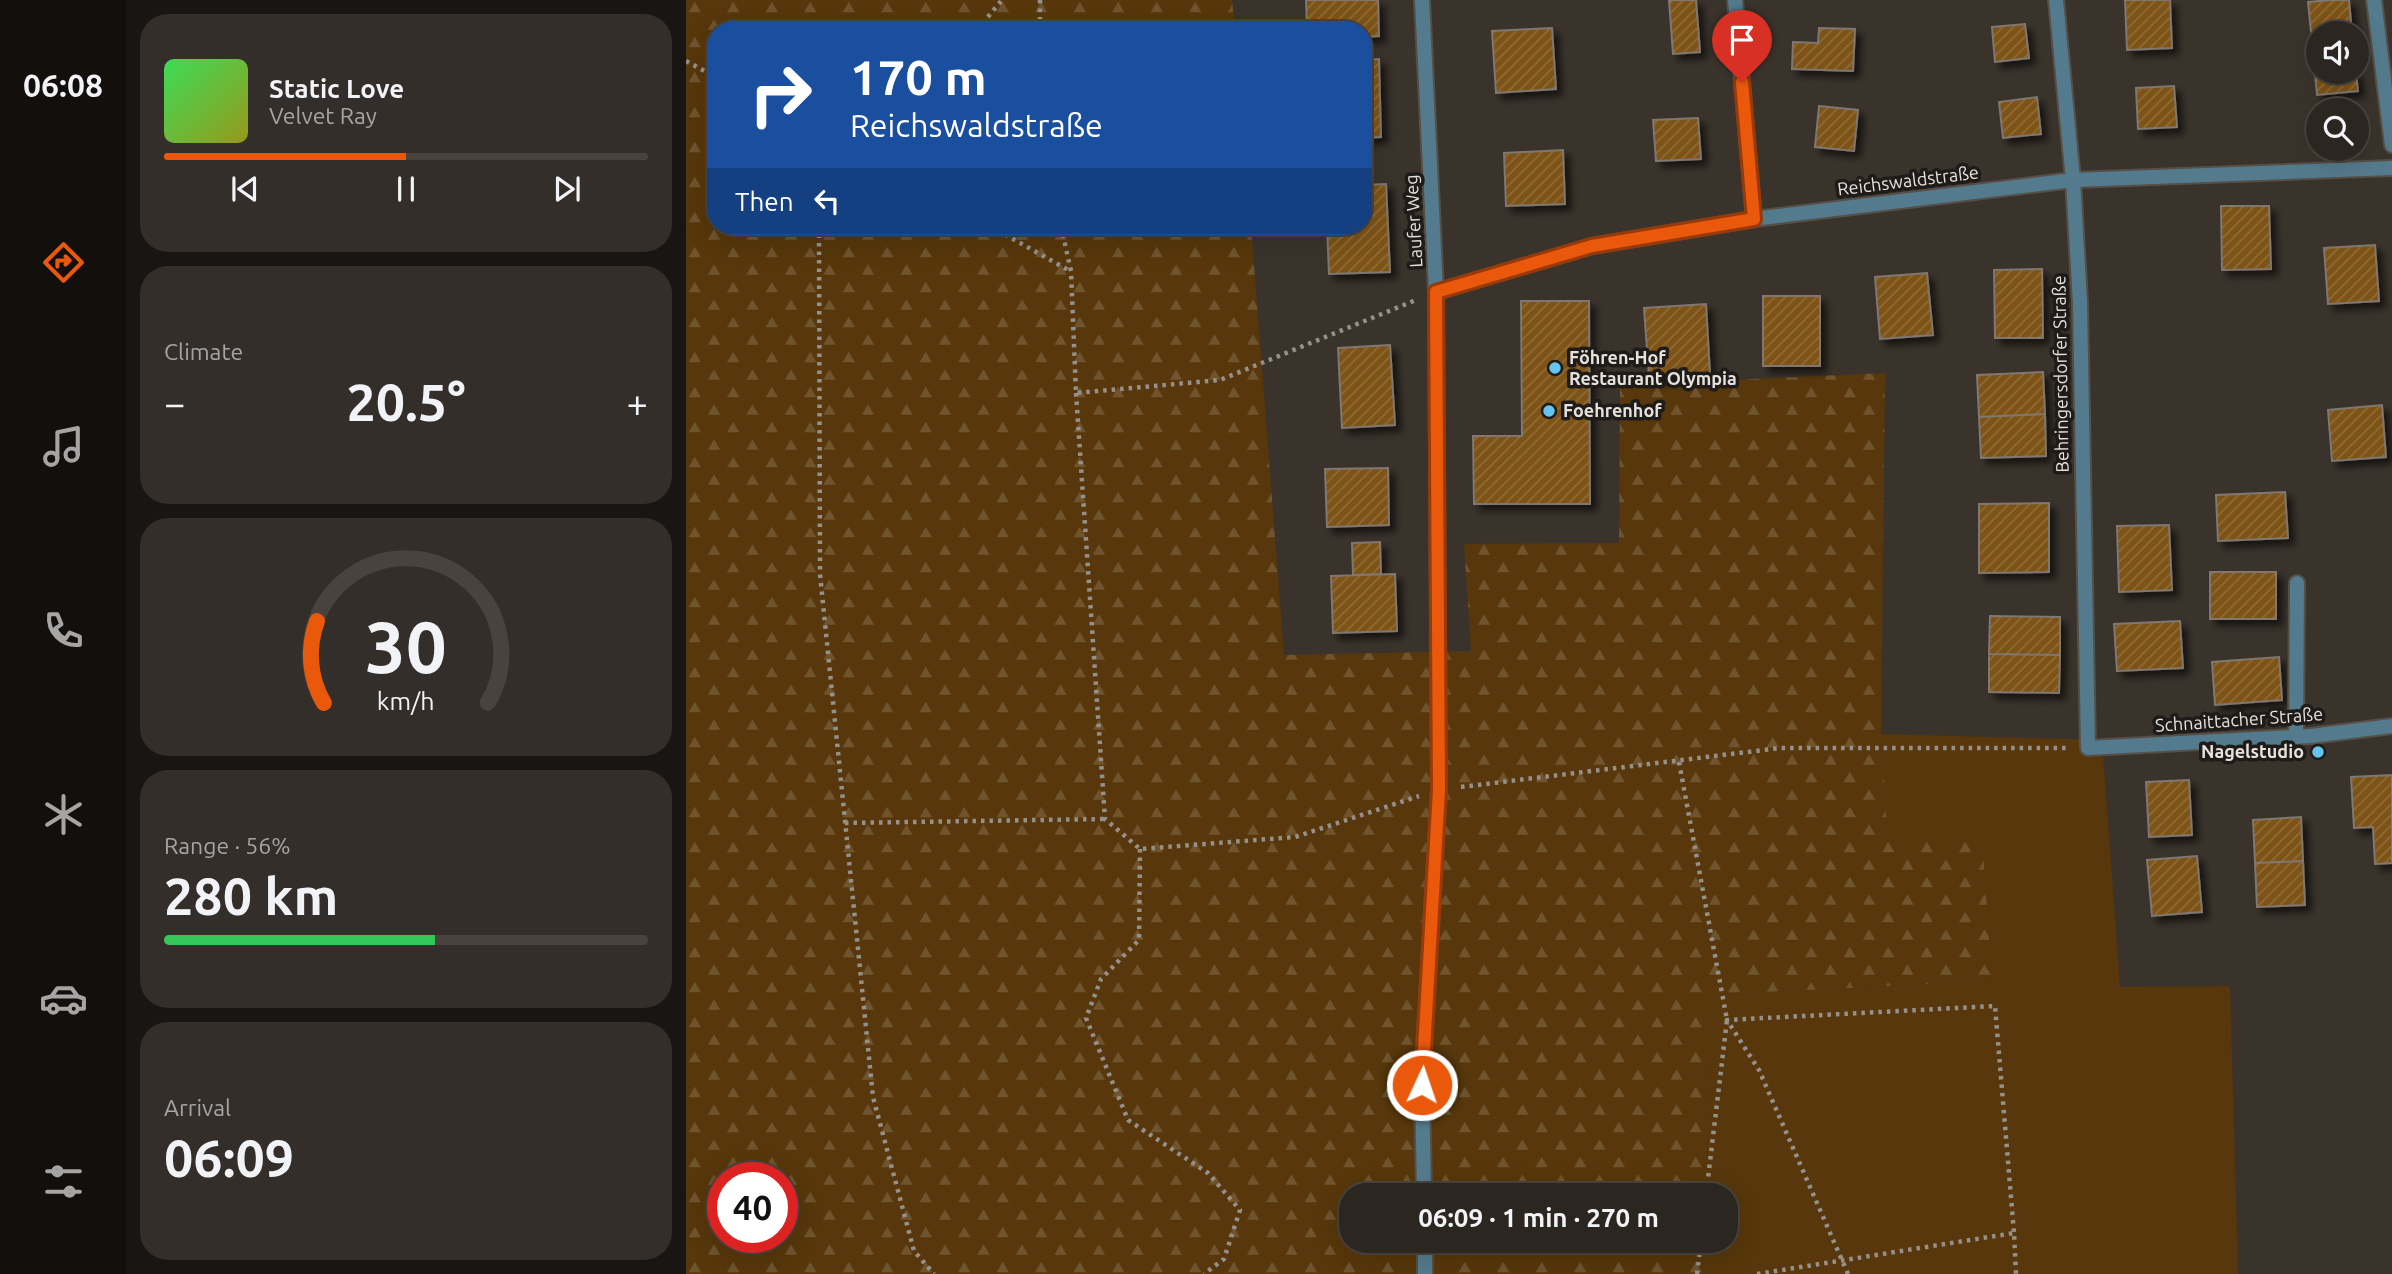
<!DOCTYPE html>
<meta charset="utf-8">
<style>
:root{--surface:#2c2621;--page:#342e2a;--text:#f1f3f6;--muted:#a6a5a5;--line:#48433f;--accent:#ea580c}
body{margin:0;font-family:Ubuntu,sans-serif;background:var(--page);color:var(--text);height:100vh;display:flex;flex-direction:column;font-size:26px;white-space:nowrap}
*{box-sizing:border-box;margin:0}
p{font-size:23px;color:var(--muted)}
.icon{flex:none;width:38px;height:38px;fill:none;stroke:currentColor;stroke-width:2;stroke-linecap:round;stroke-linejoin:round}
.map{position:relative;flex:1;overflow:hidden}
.details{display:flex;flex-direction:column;gap:14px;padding:14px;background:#181512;width:560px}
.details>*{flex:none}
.banner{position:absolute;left:21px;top:21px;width:665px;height:214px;border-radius:28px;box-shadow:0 7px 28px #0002,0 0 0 2px var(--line);background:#1a4fa0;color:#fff;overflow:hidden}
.fabs{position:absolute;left:1620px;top:21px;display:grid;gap:14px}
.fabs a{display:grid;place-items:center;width:63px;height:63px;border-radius:50%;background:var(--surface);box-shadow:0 7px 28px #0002,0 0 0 2px var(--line);font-size:35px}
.speed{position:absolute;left:21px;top:1162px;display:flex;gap:14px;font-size:35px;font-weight:700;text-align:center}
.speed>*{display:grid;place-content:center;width:91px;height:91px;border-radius:50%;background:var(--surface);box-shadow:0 7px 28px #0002,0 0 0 2px var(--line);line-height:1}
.speed .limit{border:10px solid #d22;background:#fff;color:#111}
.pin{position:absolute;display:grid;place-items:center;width:60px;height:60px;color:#fff;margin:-72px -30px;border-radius:50% 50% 50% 0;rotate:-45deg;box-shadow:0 0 7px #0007}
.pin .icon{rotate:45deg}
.me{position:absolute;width:77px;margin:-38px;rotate:3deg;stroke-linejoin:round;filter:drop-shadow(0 0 5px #0008)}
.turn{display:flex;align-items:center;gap:24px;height:147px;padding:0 28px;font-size:32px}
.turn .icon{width:91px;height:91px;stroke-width:2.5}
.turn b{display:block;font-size:49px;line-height:60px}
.then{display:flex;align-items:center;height:66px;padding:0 28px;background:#0003;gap:14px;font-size:26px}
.big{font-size:52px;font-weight:700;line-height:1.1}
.details .widget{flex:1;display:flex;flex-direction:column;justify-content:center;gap:10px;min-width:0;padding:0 24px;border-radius:28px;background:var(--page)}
.details .dial{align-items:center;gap:0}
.dial svg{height:182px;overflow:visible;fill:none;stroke:var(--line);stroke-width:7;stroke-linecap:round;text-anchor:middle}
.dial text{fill:var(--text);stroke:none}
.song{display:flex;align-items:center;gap:21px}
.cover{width:84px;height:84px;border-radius:10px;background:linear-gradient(135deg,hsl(130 70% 55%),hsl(60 70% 35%))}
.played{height:7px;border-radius:4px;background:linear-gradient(90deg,var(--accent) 50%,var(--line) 50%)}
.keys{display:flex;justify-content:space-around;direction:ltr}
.heat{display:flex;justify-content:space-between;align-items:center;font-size:38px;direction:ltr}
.charge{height:10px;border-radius:5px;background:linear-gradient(90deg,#34c759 56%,var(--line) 0)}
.trip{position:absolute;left:653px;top:1183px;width:399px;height:70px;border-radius:28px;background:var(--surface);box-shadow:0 7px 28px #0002,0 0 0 2px var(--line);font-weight:700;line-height:70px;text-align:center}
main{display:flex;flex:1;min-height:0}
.menu{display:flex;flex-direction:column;width:126px;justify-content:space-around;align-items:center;background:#120f0d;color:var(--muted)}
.menu .icon{width:49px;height:49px}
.menu .active{color:var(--accent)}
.menu b{font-size:32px;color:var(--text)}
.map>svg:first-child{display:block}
</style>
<main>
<nav class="menu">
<b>06:08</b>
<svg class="icon active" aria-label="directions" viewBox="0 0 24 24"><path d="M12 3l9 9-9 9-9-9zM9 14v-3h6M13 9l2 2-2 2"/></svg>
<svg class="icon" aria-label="music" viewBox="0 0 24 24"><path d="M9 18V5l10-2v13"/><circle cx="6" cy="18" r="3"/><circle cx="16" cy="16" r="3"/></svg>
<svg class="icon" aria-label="phone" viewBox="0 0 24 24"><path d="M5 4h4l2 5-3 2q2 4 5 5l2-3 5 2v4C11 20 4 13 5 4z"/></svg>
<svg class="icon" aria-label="climate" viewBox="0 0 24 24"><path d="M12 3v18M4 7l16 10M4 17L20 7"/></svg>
<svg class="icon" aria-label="car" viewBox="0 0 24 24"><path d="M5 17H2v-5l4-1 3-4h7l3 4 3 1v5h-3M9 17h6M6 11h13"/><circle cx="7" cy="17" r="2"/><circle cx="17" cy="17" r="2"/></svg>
<svg class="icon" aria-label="filters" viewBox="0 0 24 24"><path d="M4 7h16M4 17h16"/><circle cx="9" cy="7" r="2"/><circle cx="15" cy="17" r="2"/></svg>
</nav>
<section class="details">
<div class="widget">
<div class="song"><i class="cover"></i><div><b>Static Love</b><p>Velvet Ray</p></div></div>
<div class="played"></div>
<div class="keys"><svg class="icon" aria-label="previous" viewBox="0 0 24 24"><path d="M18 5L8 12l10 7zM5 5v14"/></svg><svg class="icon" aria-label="pause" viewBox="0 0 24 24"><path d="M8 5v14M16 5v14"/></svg><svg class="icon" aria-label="next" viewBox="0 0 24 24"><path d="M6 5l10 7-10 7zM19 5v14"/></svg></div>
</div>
<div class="widget"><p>Climate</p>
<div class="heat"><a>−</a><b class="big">20.5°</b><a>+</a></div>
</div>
<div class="widget dial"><svg viewBox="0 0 100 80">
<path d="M14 69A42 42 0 1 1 86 69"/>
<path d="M14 69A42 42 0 0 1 11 33" stroke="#ea580c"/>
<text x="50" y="56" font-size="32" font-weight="700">30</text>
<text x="50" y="72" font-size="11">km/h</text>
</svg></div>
<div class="widget"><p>Range · 56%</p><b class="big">280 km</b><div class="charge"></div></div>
<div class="widget"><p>Arrival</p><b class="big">06:09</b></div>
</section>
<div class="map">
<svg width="1706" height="1274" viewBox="0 0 1706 1274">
<defs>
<pattern id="forest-firs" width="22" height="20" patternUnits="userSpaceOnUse" patternTransform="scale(1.75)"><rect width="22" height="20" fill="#57370b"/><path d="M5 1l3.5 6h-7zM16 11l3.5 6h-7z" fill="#6f542e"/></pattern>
<pattern id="building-hatch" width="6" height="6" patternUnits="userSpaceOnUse" patternTransform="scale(1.75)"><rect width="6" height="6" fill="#7d5217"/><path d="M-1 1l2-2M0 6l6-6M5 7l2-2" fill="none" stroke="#8f6b38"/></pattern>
<filter id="shadow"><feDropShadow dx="6" dy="6" stdDeviation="3.5" flood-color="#0009"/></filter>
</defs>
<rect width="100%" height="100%" fill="#3a332c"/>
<path fill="#57370b" d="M1195,734L1416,740L1434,987L1544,986L1552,1274H1023V1241H1040V1195H1022L1019,995L1305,981L1202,841Z"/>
<path fill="url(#forest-firs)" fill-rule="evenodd" d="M0,0H546L549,30H30V226H565L598,655L785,651L778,544L933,543L934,385L1199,373L1195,734L1202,840L1296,837L1306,981L1019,995L1022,1195H665V1241H1023V1274H0ZM37,1178H96V1237H37Z"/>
<path fill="url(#building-hatch)" stroke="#7f776f" stroke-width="2" filter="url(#shadow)" d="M620,0H692L693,36L677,37V30H621Z
M983,0H1010L1014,52L987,54Z
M1439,0H1484L1486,48L1441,50Z
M1644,0H1663L1666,33H1633V52H1627L1622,2Z
M1339,24L1343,58L1309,62L1306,27Z
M866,28L870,89L810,93L806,31Z
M1133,28L1169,29L1167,71L1106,69L1107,42L1132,43Z
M1627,52H1633V72H1670L1672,91L1631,95Z
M693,59L695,137L677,138V60Z
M1488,86L1491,127L1452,129L1450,88Z
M1351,97L1355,134L1317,138L1313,102Z
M1133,106L1172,110L1168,151L1129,147Z
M1012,118L1015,159L970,161L967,120Z
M877,150L879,204L820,206L818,153Z
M700,184L704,272L643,274L641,226H677V185Z
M1535,206H1583L1585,269L1536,270Z
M1689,245L1693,301L1642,304L1638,248Z
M1356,269L1357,338H1309L1308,270Z
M1241,273L1247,335L1194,339L1189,277Z
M1077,296H1134V366H1077Z
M835,301H903L904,504H788L787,436H836Z
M1020,304L1024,374L963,378L958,308Z
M704,345L709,425L656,428L652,348Z
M1357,372L1359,414L1293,417L1291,375Z
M1696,405L1700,457L1646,461L1642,410Z
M1359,414L1360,456L1295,458L1293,417Z
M702,468L703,525L641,527L639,469Z
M1599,492L1602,538L1532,541L1530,495Z
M1363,503V572L1293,573V504Z
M1483,525L1486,590L1433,592L1431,526Z
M694,542L695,574L667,575L666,543Z
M1524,572H1590V619H1524Z
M709,574L711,631L647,633L645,576Z
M1304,616L1374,617V655L1303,654Z
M1494,621L1497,668L1431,671L1428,624Z
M1303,654L1374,655L1373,693L1303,692Z
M1593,657L1596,700L1529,705L1526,662Z
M1706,775V863L1689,864L1687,827L1668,828L1665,777Z
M1503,780L1506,835L1463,837L1460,782Z
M1615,817L1617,861L1569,863L1567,820Z
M1511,856L1516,912L1466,916L1461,860Z
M1617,861L1619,905L1571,907L1569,863Z"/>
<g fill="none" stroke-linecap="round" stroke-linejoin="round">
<g stroke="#554f48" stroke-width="18">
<path id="service" d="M1610,737L1611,583"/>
</g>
<g stroke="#554f48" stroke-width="18">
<path id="minor" d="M1049,0L1068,219
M1370,0L1387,180L1394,303L1402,748L1625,736L1706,726
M1688,0L1706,145
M750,292L906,246L1068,219L1387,180L1706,168"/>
</g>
<g stroke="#554f48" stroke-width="18">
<path id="tertiary" d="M736,0L750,292L753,790L736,1085L738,1195
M739,1241V1274"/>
</g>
<path stroke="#96908b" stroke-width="4.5" stroke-dasharray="3.5 5" stroke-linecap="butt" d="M354,0V30
M291,30L316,0
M0,61L30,77
M133,226L134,574L187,1097L228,1251L248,1274
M304,226L384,271
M375,226L385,271L390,393L534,380L730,300
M390,393L419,819L454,849L609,837L733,796
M993,762L1041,1020L1020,1195
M775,787L1094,748H1380
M159,823L419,819
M454,849L453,940L415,979L400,1018L442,1120L522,1173L554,1210L538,1259L518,1274
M1011,1274L1015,1241
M1071,1274L1328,1233L1330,1274
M1162,1274L1073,1070L1041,1020L1309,1006L1328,1233"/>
<use href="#service" stroke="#547b8d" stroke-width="14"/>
<use href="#minor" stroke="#547b8d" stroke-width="14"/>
<use href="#tertiary" stroke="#547b8d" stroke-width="14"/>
</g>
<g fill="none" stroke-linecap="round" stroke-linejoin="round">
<g stroke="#983908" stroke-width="18">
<path id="route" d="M736,1085L753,790L750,292L906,246L1068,219L1056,82"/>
</g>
<use href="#route" stroke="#ea580c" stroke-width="12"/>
</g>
<g fill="#65c5ee" stroke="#1e1b18" stroke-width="2.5">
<circle cx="869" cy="368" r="7"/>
<circle cx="863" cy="411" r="7"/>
<circle cx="1632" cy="752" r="7"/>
</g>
<g text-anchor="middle" stroke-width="7" stroke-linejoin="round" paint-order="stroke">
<g font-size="18" fill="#e5e1dd" stroke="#1e1b18">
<text transform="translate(1222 181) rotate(-7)" y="6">Reichswaldstraße</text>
<text transform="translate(728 221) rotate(-93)" y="6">Laufer Weg</text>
<text transform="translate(1375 374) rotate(-91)" y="6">Behringersdorfer Straße</text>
<text transform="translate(1553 720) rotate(-4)" y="6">Schnaittacher Straße</text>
</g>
<g font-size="18" font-weight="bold" fill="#e5e1dd" stroke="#1e1b18" text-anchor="start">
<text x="883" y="364">Föhren-Hof<tspan x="883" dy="21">Restaurant Olympia</tspan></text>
<text x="877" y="417">Foehrenhof</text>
<text x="1618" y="758" text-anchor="end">Nagelstudio</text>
</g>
</g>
</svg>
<div class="fabs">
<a><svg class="icon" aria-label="sound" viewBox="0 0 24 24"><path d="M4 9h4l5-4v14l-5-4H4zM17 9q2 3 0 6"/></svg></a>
<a><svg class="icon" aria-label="search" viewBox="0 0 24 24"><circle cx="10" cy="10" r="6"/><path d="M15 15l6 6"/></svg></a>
</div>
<div class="speed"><div class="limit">40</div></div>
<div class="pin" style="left:1056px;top:82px;background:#d93025"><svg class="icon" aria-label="arrive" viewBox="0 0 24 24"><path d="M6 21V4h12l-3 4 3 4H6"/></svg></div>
<svg class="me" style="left:736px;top:1085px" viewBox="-20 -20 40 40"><circle r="17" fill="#ea580c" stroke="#fff" stroke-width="3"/><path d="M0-11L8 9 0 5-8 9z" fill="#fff"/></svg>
<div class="trip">06:09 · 1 min · 270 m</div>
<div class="banner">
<div class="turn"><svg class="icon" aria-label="right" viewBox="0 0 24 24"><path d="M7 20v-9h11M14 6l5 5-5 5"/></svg><div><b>170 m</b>Reichswaldstraße</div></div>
<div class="then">Then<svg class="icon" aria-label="left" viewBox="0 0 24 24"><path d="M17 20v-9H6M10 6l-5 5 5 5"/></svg></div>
</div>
</div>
</main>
